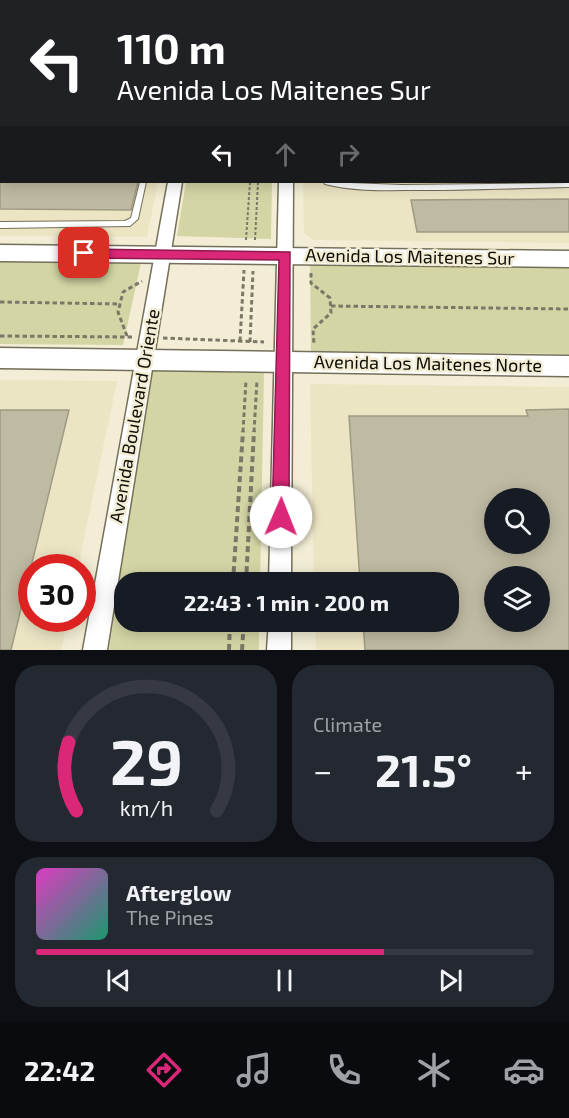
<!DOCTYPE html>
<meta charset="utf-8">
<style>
:root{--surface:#171b24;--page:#242831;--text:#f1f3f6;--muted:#9ea1a6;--line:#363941;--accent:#db2777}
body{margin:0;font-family:"Exo 2",sans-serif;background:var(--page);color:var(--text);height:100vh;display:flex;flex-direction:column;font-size:22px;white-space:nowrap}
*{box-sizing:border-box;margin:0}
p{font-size:20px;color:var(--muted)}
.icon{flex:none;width:33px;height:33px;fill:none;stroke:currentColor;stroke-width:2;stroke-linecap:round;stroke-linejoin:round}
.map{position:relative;height:650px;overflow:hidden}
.sheet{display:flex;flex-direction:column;gap:15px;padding:15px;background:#0d0f14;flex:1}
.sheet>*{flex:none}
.hud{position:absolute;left:0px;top:0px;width:570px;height:183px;box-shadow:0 3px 15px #0003;background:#202124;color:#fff;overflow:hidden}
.tools{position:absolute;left:484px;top:488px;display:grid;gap:12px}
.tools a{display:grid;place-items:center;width:66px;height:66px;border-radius:50%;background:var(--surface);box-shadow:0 3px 15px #0003;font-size:30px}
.speed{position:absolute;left:18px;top:554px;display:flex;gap:12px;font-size:30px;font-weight:700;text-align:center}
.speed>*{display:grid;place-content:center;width:78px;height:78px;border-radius:50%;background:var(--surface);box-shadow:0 3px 15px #0003;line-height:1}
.speed .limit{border:9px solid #d22;background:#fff;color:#111}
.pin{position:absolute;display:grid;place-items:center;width:51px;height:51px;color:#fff;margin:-26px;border-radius:12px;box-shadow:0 3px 9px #0006}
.me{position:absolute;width:66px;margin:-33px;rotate:1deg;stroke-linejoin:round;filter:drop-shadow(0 0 4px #0008)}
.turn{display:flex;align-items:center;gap:21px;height:126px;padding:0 18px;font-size:27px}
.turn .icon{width:78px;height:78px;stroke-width:2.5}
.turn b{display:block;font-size:42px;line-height:51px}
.lanes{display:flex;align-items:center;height:57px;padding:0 18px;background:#0003;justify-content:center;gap:30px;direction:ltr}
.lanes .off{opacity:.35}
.big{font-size:45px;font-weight:700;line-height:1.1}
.sheet .widget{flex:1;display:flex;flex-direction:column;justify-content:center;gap:9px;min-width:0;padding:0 21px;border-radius:24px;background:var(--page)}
.sheet .dial{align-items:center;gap:0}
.dial svg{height:156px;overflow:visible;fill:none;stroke:var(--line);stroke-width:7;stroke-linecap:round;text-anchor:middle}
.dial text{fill:var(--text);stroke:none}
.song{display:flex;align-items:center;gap:18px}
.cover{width:72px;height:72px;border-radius:9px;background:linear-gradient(135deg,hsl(310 70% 55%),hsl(160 70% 35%))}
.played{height:6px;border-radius:3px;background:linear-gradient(90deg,var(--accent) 70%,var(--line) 70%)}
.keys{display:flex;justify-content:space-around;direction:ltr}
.heat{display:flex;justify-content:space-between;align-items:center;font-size:33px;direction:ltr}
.sheet .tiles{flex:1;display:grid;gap:15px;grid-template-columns:1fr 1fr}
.widget:last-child{grid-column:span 2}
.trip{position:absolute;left:114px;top:572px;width:345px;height:60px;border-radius:24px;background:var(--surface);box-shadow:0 3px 15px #0003;font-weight:700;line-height:60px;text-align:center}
.dock{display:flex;height:96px;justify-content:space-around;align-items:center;background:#090b0e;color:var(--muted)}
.dock .icon{width:42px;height:42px}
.dock .selected{color:var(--accent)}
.dock b{font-size:27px;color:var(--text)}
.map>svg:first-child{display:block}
</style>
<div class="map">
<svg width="569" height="650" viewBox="0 0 569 650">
<rect width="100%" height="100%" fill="#f2edd4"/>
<path fill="#ece5c4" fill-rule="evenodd" d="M0,0H194L2,2V182H158L147,237L0,236Z
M302,0H569V243L314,240L304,233L303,182H568V2Z
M0,380L117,381L78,567H32V618H68L61,650H0Z
M310,384L569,387V650H316L315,621H448V582H314ZM495,498H540V543H495ZM495,576H540V621H495Z"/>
<path fill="#d3d6a4" d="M186,182H272L271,239L177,236Z
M0,262L141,263L123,345L0,344Z
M310,262L569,266V354L311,351Z
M150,371L264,373L260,582H124V621H259V650H109Z"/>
<path fill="#bfbaa2" stroke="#9f9a83" stroke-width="1.5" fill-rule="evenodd" d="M0,182H138L131,210L0,209Z
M569,199V232H417L411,200Z
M569,409V650H365L363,621H448V582H360L349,416H528L526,410ZM495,498H540V543H495ZM495,576H540V621H495Z
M0,410H69L11,650H0Z"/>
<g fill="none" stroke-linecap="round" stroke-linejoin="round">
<g stroke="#746f59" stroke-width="2">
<path id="lane" d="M16,0H20V2H15Z
M184,0H188V2H184Z
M313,0H317V2H313Z
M0,27H2V32L0,33Z
M568,67H569V71H568Z
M140,182H146L138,219L130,226L0,228V222L125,221L131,218Z
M324,182L402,185L569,183V187C520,188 470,190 421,190C389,190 356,192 325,184Z"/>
</g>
<g stroke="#746f59" stroke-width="3">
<path id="street" d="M203,0H213V2H203Z
M282,0H292V2H282Z
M168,182H182L107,650H83Z
M279,182H293L291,582H269Z
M269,621H291V650H267Z"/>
</g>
<g stroke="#746f59" stroke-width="3">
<path id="secondary" d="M0,245L569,251V267L0,261Z
M0,348L569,356V376L0,368Z"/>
</g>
<path stroke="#7b7868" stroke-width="2" stroke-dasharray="3 2" stroke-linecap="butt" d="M246,240L250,182
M255,240L258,182"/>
<path stroke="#7b7868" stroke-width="3" stroke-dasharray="4.5 3" stroke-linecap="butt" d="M311,273V283L330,298L331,313L313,329L314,345
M0,302L120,304
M331,306L569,309
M0,336L133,337
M127,336L118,312L123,292L142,281
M163,338L264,342
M240,341L244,270
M250,342L253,271
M243,432L246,380
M254,432L257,380"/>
<path stroke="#7b7868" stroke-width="4" stroke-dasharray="6 4" stroke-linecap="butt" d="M233,582L243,431
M246,582L254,431
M229,650L230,621
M242,650L244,621"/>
<use href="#lane" fill="#fff" fill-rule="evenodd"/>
<use href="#street" fill="#fff" fill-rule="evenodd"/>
<use href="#secondary" fill="#fff" fill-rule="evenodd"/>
</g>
<path fill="#db2777" stroke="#8e194d" stroke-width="1.5" d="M84,249L290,252L289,517L287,523L281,525L275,523L272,517L279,260L84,258L78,253Z"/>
<g text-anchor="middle" stroke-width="5" stroke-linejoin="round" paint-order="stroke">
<g font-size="18" fill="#0e0d05" stroke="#f2edd4">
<text transform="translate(410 257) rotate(1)" y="6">Avenida Los Maitenes Sur</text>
<text transform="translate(428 364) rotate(1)" y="6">Avenida Los Maitenes Norte</text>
<text transform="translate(135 416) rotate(-80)" y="6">Avenida Boulevard Oriente</text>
</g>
</g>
</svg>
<div class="tools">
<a><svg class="icon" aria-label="search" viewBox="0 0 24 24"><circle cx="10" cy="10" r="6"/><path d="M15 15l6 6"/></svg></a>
<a><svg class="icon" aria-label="layers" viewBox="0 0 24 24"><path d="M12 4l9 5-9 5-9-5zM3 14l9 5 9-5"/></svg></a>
</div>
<div class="speed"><div class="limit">30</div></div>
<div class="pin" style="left:84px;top:253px;background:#d93025"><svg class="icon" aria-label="arrive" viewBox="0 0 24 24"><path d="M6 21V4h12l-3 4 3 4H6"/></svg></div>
<svg class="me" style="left:281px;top:517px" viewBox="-20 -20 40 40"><circle r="19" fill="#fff"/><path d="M0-13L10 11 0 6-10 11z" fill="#db2777"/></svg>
<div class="trip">22:43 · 1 min · 200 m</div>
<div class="hud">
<div class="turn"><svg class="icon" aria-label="left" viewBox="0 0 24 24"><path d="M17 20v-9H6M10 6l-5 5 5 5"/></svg><div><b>110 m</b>Avenida Los Maitenes Sur</div></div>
<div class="lanes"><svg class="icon" aria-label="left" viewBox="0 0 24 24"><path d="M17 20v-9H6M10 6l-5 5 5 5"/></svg><svg class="icon off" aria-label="ahead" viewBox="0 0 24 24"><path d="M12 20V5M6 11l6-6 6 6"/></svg><svg class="icon off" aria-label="right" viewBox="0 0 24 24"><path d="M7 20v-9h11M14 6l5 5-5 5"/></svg></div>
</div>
</div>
<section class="sheet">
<div class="tiles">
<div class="widget dial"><svg viewBox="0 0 100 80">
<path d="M14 69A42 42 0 1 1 86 69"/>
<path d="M14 69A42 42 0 0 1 10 34" stroke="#db2777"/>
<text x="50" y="56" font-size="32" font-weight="700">29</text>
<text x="50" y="72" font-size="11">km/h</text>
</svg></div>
<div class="widget"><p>Climate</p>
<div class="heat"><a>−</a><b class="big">21.5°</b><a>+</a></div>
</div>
<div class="widget">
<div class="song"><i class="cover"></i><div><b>Afterglow</b><p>The Pines</p></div></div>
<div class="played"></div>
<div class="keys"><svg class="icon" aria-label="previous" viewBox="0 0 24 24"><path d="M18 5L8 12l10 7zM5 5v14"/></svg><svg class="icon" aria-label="pause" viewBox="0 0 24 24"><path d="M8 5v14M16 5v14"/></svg><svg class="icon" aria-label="next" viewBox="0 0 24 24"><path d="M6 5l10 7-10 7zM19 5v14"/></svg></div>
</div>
</div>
</section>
<nav class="dock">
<b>22:42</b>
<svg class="icon selected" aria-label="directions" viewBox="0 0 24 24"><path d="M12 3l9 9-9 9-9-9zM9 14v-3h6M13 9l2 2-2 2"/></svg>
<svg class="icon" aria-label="music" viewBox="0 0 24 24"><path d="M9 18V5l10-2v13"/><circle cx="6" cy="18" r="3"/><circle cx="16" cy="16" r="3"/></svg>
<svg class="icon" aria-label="phone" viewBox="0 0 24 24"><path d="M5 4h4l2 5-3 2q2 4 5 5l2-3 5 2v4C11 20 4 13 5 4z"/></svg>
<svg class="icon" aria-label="climate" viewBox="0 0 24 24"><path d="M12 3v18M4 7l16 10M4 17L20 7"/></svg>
<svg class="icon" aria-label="car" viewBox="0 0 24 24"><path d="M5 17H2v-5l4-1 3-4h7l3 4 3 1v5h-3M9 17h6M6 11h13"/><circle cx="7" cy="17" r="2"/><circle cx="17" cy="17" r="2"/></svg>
</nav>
